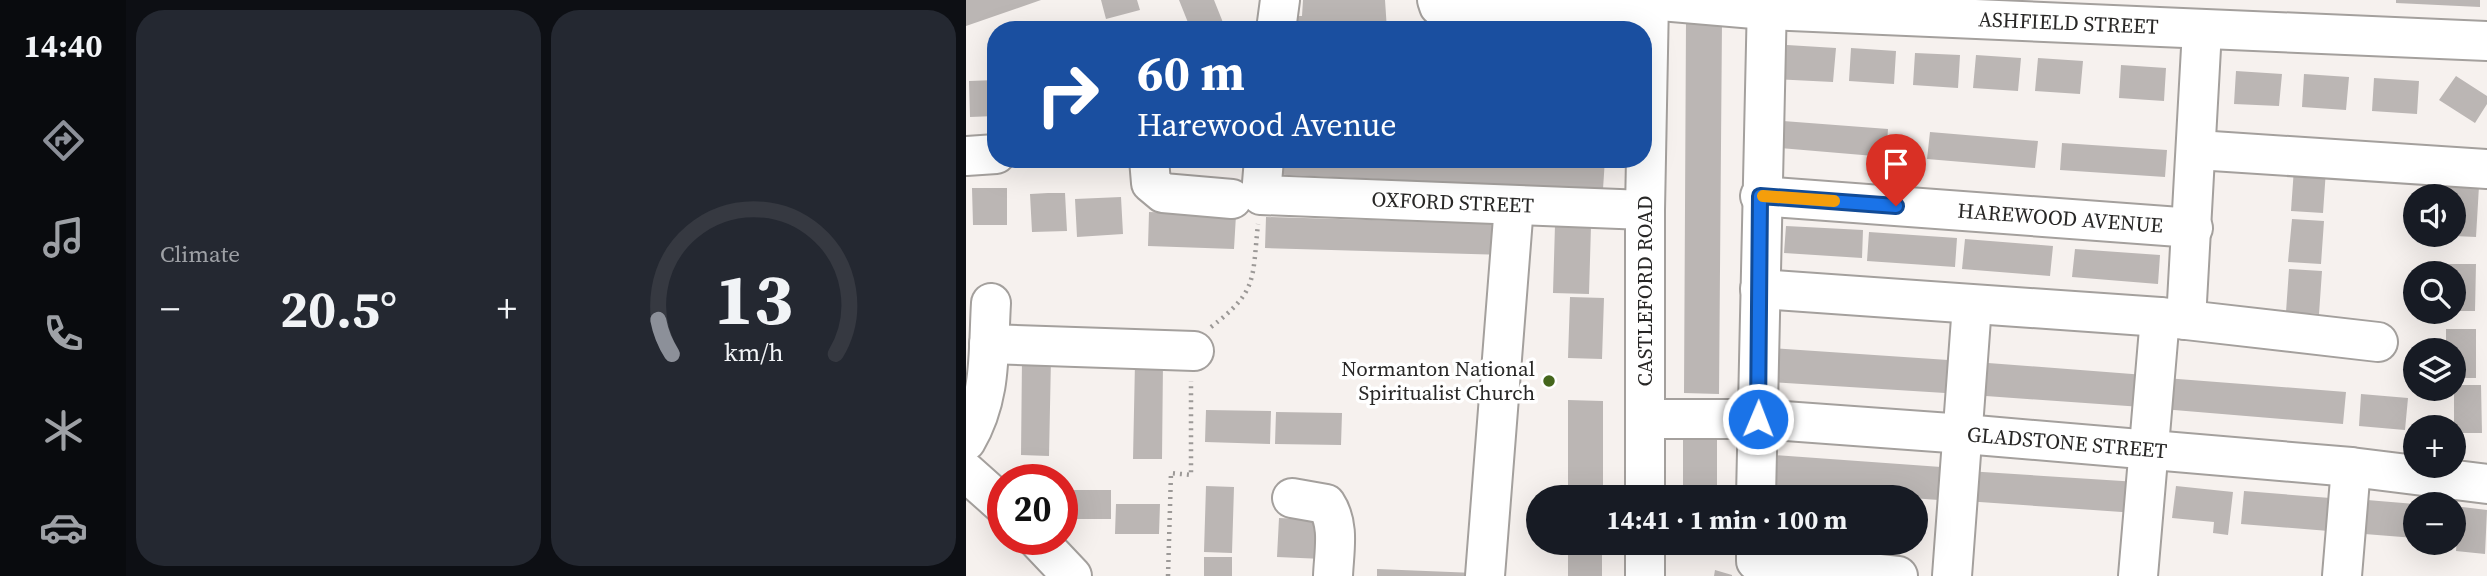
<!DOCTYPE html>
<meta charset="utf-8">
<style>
:root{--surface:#171b24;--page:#242831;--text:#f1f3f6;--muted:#9ea1a6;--line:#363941;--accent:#8c9099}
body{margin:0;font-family:"Source Serif 4",serif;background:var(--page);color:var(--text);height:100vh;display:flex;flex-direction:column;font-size:26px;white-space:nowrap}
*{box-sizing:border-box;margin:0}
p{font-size:23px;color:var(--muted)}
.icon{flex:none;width:38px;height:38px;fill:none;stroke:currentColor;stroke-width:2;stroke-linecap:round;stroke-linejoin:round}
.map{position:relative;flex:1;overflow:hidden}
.sheet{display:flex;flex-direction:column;gap:10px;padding:10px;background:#0d0f14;width:840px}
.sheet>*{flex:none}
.banner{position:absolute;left:21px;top:21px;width:665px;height:147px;border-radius:28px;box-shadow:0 7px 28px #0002;background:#1a4fa0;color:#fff;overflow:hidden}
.fabs{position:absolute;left:1437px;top:184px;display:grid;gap:14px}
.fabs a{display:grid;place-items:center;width:63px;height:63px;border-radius:50%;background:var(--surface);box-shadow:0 7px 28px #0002;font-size:35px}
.speed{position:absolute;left:21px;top:464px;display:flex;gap:14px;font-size:35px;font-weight:700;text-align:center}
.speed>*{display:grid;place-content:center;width:91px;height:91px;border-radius:50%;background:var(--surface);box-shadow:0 7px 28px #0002;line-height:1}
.speed .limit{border:10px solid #d22;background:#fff;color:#111}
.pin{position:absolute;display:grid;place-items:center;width:60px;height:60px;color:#fff;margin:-72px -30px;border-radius:50% 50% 50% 0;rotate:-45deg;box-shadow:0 0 7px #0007}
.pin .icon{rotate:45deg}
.me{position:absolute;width:77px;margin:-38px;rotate:1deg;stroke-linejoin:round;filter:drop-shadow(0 0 5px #0008)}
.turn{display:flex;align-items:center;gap:24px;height:147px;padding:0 35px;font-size:32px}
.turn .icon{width:91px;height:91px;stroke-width:2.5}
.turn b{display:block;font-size:49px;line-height:60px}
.big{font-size:52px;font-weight:700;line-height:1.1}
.sheet .tile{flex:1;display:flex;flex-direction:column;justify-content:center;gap:10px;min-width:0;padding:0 24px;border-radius:28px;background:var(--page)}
.sheet .dial{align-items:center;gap:0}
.dial svg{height:182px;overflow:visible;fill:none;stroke:var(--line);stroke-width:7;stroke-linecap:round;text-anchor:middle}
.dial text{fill:var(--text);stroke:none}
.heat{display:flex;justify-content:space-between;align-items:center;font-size:38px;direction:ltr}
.sheet .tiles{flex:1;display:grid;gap:10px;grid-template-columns:repeat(2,1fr)}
.trip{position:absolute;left:560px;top:485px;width:402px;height:70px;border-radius:35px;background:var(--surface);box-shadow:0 7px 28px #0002;font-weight:700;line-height:70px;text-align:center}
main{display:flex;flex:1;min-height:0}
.menu{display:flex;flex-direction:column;width:126px;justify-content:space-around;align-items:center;background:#090b0e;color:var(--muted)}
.menu .icon{width:49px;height:49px}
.menu .active{color:var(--accent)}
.menu b{font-size:32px;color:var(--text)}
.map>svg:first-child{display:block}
</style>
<main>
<nav class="menu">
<b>14:40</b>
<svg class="icon active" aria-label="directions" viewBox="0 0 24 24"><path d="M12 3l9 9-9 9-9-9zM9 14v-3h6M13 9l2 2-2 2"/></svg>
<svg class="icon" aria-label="music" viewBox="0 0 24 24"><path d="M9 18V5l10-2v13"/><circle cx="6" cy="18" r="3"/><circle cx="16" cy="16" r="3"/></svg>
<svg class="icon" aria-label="phone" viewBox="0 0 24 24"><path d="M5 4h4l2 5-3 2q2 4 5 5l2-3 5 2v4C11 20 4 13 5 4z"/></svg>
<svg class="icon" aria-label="climate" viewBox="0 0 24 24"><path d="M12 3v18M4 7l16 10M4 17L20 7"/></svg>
<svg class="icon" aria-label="car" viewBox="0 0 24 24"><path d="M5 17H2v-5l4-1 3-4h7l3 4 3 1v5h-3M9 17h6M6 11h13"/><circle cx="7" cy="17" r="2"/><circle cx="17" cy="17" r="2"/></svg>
</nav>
<section class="sheet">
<div class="tiles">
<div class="tile"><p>Climate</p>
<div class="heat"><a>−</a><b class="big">20.5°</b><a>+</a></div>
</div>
<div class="tile dial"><svg viewBox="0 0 100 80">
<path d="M14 69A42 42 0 1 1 86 69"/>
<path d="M14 69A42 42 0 0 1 8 54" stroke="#8c9099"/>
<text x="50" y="56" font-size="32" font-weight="700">13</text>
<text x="50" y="72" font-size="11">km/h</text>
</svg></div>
</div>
</section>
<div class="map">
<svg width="1521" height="576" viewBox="0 0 1521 576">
<rect width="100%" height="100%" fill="#f6f1ee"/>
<path fill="#bbb6b4" d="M0,0H75L0,26Z
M135,0H171L174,10L140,19Z
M213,0H248L260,30H225Z
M337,0H419L421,30H328L329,16H336Z
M1430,0H1514V7L1430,3Z
M720,21H756L753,394L718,393Z
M472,22L607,30H471Z
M821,45L870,48L867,82L808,79L810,50H820Z
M885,48L930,51L928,84L883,81Z
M949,53L994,55L992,88L947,85Z
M1010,55L1055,58L1052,91L1007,88Z
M1072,58L1117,61L1114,94L1069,91Z
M1155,65L1200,68L1198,101L1153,98Z
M1270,71L1316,74L1313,106L1268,104Z
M1338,74L1383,77L1380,110L1336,107Z
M1490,76L1521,96V104L1509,123L1473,100Z
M1408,78L1453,81L1451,114L1406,111Z
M30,80V116L4,117L3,81Z
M817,121L922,129L920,157L814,148Z
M964,132L1072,141L1069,168L961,159Z
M1096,143L1201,150L1199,177L1094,170Z
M215,159H247V166L215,164Z
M301,159H639L637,189L300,174Z
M1328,168L1360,170L1357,213L1325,211Z
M1467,184L1513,186L1510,237L1488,236V196H1466Z
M6,188H41V225H7Z
M82,193H99L101,231L66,232L64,194Z
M155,197L157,234L111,237L109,199Z
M183,212L270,215L268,249L182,246Z
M300,217L541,224L540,255L299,248Z
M1326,219L1358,221L1355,264L1322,262Z
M589,225L625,226L623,294L587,293Z
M820,226L897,230L896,258L818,253Z
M903,232L991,238L989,267L901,261Z
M999,239L1087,246L1084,276L996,269Z
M1109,249L1194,255L1192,284L1106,277Z
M1477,264H1510L1509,311H1488V273H1477Z
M1323,269L1356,271L1353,314L1320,312Z
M604,297L638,298L636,359L602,358Z
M1480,329H1510V378H1488V350H1480Z
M806,348L997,361L995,394L804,382Z
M56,358H85L83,456L55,455Z
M169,362H197L196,459H167Z
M1009,362L1179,375L1176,407L1006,395Z
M1199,378L1380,392L1377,424L1196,409Z
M1488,385H1515L1516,433H1488Z
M1395,394L1442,398L1439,430L1393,426Z
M602,400L637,401V497H602Z
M240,410L305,411L304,444L239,442Z
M310,412L376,413L375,445L309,444Z
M751,437V497H717V438Z
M808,455L989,468L987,501L806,488Z
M1001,471L1172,482L1170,513L999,501Z
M240,486L268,487L266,553L238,552Z
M1210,486L1267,492L1262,535L1247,533L1248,522L1206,518Z
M96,490H145V519H100Z
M1278,491L1377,499L1375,532L1275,524Z
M1389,499L1449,504V538L1386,533Z
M150,504H194L193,534H149Z
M1488,506L1521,510L1519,554L1490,551L1492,528H1488Z
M313,518L359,520L357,559L311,557Z
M602,542H636V576H602Z
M718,542H752V549L718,550Z
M238,557H266V576H238Z
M411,569L509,573V576H411Z
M749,570L766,575V576H748Z"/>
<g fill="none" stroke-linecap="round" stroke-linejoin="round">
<g stroke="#a4a09d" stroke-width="42">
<g id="minor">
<path d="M471,0L473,6L682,15"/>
<path id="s1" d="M683,0L800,10L1521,41"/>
<path d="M310,30L314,0"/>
<path d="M1231,150L1521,169"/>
<path d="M0,156L30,154"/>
<path d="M183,159L185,183L197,193L266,199"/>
<path id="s2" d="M298,159L295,195L679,210"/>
<path id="s3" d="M794,196L1227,228"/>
<path d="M794,289L1194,317L1412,342"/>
<path d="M1220,320L1236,30"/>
<path d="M23,344L228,351"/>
<path id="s4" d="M680,419H791L998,434L1385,467L1521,484"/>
<path d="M0,441C26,397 22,353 25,303"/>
<path d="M0,472L37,505"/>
<path id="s5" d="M679,497V210L683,0"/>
<path d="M790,497L801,0"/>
<path d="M326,498L360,504C374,525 368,551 367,576"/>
<path d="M71,539L106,576"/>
<path d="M790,542V561L932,576"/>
<path d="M519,576L548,205"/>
<path d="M679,576V542"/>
<path d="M986,576L1006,305"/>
<path d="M1172,576L1194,317"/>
<path d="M1376,576L1385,467"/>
</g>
</g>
<path stroke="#9c9997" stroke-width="4.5" stroke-dasharray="2 5" stroke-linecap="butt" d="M245,327C292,291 286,280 292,224
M202,576L205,473L225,475V381"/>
<use href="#minor" stroke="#fff" stroke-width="38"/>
</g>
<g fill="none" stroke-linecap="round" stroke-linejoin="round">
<g stroke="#114b97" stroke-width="18">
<path id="route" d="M792,419L794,196L930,206"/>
</g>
<use href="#route" stroke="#1a73e8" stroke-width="12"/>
<path stroke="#f59e0b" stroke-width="12" d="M797,196L868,201"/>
</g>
<circle fill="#45661c" stroke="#fff" stroke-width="2.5" cx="583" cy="381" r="7"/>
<g text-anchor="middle" stroke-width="7" stroke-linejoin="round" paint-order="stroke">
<g font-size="21" fill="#282726" stroke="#fff">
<text dy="7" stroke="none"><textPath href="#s1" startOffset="420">ASHFIELD STREET</textPath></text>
<text dy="7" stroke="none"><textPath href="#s2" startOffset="228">OXFORD STREET</textPath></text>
<text dy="7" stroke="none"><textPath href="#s3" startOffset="301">HAREWOOD AVENUE</textPath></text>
<text dy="7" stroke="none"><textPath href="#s5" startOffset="206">CASTLEFORD ROAD</textPath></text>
<text dy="7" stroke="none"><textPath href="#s4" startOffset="422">GLADSTONE STREET</textPath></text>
</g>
<g font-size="21" fill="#282726" stroke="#fff" text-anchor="end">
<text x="569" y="376">Normanton National<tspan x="569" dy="24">Spiritualist Church</tspan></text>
</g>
</g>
</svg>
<div class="fabs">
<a><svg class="icon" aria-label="sound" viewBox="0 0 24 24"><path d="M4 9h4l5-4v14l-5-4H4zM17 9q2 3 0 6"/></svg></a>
<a><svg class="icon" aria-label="search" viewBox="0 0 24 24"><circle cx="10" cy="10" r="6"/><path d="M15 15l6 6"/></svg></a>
<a><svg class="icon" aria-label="layers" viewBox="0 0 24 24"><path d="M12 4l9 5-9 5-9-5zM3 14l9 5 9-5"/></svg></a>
<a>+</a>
<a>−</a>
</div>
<div class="speed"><div class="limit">20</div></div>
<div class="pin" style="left:930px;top:206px;background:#d93025"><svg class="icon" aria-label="arrive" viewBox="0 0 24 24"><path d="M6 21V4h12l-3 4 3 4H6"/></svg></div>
<svg class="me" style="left:792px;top:419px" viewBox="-20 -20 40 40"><circle r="17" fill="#1a73e8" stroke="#fff" stroke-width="3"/><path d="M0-11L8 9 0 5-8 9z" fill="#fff"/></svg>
<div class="trip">14:41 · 1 min · 100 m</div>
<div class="banner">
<div class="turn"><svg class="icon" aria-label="right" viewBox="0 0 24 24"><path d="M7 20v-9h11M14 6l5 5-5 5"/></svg><div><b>60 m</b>Harewood Avenue</div></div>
</div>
</div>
</main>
